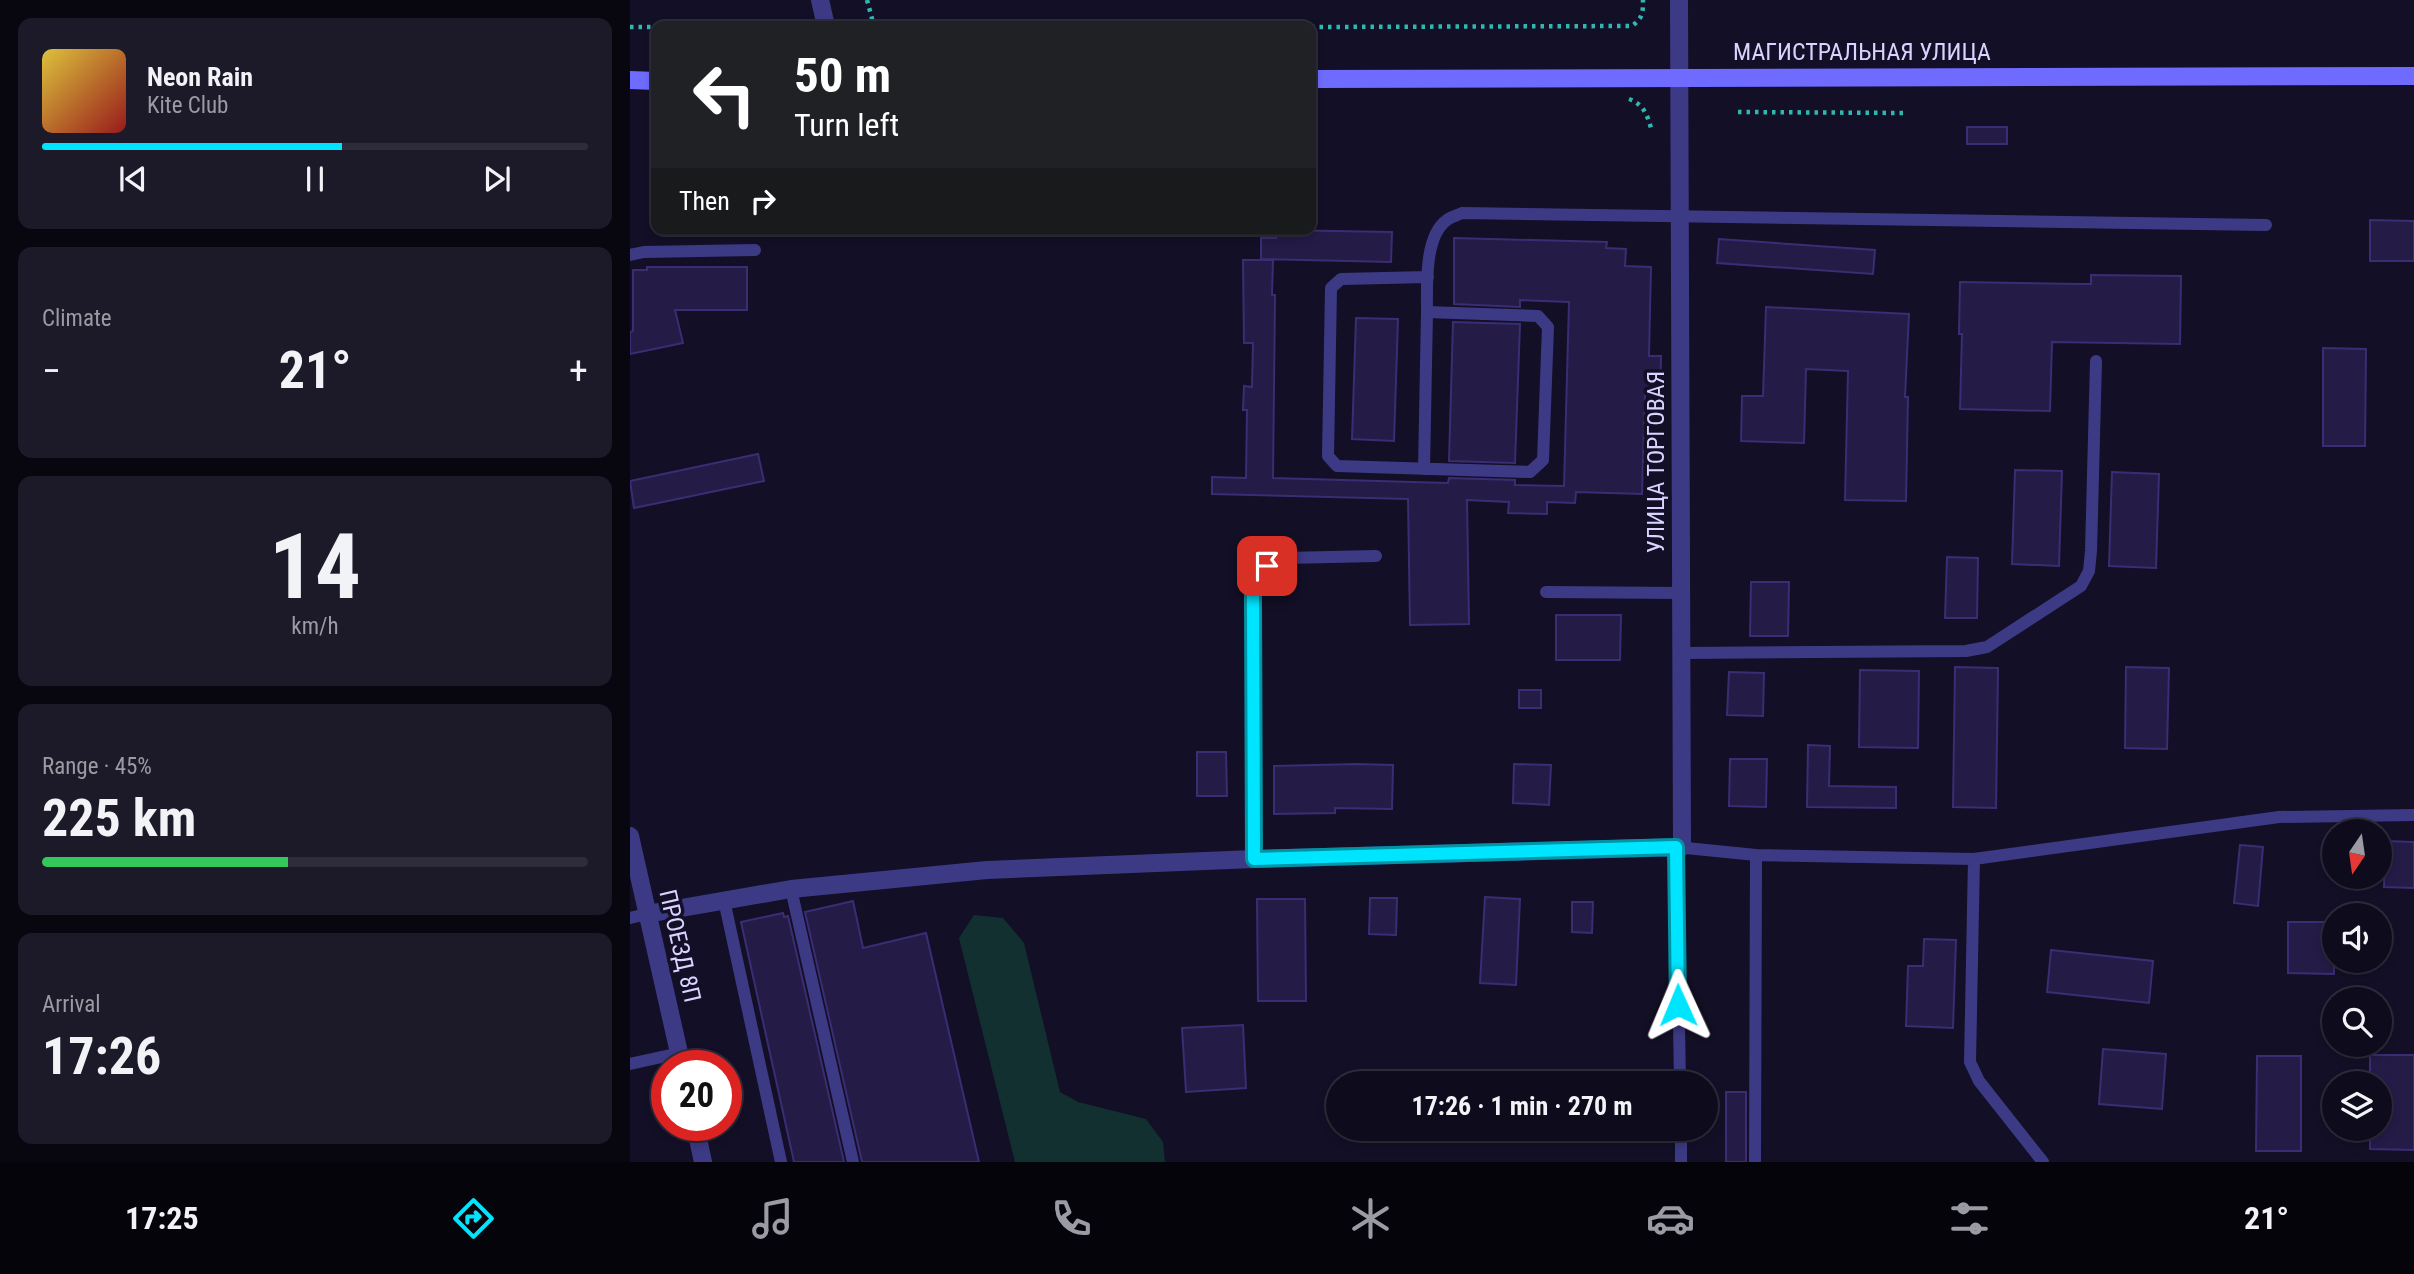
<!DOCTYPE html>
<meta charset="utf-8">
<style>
:root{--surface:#0e0b1c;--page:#1c1929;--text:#f1f3f6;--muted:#9b9ba3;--line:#2e2b3b;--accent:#00e5ff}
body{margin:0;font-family:"Roboto Condensed",sans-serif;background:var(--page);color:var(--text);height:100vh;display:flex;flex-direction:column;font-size:26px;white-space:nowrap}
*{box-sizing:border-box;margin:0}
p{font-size:23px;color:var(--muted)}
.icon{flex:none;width:38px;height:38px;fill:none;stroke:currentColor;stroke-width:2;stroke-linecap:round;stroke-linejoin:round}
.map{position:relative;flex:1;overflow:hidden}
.drawer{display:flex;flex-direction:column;gap:18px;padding:18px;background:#08060f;width:630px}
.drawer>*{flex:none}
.banner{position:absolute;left:21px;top:21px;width:665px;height:214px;border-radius:14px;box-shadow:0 4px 10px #0003,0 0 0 2px var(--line);background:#202124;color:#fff;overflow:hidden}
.needle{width:46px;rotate:193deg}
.fabs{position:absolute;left:1692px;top:819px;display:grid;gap:14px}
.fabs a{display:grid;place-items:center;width:70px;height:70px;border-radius:50%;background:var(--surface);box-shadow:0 4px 10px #0003,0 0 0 2px var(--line);font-size:35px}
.speed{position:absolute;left:21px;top:1050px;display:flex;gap:14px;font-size:35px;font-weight:700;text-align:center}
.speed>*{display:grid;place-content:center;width:91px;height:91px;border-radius:50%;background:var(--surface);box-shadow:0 4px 10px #0003,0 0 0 2px var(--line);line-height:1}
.speed .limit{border:10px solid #d22;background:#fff;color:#111}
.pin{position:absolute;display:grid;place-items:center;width:60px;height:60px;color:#fff;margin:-30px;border-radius:14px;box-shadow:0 4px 10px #0006}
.me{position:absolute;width:77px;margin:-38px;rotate:359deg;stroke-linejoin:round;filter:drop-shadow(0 0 5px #0008)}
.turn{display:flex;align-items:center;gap:24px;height:147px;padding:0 28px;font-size:32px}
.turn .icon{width:91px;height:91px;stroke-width:2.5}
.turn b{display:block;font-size:49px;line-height:60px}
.then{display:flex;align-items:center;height:66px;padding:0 28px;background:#0003;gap:14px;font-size:26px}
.big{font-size:52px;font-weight:700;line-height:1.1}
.drawer .tile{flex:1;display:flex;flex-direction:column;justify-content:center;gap:10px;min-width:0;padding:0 24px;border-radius:14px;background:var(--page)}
.drawer .dial{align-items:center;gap:0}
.dial b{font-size:91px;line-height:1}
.song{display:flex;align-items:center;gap:21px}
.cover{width:84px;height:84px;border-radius:10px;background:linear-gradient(135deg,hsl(50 70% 55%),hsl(0 70% 35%))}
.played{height:7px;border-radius:4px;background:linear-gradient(90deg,var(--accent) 55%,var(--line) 55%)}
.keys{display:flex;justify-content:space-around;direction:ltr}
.heat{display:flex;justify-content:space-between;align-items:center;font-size:38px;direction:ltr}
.charge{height:10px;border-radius:5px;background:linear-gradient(90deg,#34c759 45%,var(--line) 0)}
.trip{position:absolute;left:696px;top:1071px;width:392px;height:70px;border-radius:35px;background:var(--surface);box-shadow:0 4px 10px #0003,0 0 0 2px var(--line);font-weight:700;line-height:70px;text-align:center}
.menu{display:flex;height:112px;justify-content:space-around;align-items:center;background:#06040b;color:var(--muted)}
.menu .icon{width:49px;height:49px}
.menu .current{color:var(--accent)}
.menu b{font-size:32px;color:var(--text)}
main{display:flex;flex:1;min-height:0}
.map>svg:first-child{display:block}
</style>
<main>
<section class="drawer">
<div class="tile">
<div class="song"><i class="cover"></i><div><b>Neon Rain</b><p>Kite Club</p></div></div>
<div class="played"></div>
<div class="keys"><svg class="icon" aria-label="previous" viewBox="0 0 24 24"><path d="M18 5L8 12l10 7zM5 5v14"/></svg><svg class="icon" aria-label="pause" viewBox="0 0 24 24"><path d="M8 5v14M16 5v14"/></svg><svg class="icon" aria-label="next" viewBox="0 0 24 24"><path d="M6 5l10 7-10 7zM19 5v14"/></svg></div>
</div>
<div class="tile"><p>Climate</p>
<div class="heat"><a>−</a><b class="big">21°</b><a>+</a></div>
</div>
<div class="tile dial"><b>14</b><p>km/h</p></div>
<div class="tile"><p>Range · 45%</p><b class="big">225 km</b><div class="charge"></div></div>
<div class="tile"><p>Arrival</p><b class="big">17:26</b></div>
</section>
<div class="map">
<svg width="1784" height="1162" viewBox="0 0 1784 1162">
<rect width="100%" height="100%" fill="#130f26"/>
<path fill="#12302f" d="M344,915L373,918L394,943L430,1092L448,1102L516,1119L533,1142L535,1162H385L329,938Z"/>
<path fill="#241b47" stroke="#3b2d73" stroke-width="2" d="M1337,127H1377V144H1337Z
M1740,220L1784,221V261H1740Z
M646,230L762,232L761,262L631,259V238H646Z
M824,238L977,242L976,248L996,249L995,266L1021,267L1019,356H1031L1030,394H1015L1012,494L946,492L945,503L917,502V514L878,513L879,502L837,500L839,624L780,625L778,499L582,494V477L616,478L617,410H613L614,386L622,387L623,343H614L613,260H643L642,295H645L643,478L818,483L819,478L885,480V485L934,486L939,302L890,300V307L824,304Z
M1089,239L1245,250L1243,274L1087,263Z
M17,267H117V310H45L53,343L0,354V332L3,331V270H17Z
M1461,275L1551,276L1550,344L1422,342L1420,411L1330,409L1332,334H1329L1330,282L1449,284H1461Z
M1136,307L1279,314L1275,397H1278L1276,501L1215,500L1218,371L1176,369L1174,443L1111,441L1112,396H1133Z
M726,318L768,319L764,441L722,439Z
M823,322L890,324L885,463L819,461Z
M1693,348L1736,349L1735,446H1693Z
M128,454L134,481L4,508L0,481Z
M1385,470L1432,471L1429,566L1382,564Z
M1482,472L1529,474L1526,568L1479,566Z
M1317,557L1348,558L1347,618H1315Z
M1121,582H1159L1158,636H1120Z
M926,615H991L990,660H926Z
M1325,667L1368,668L1366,808L1323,807Z
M1496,667L1539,668L1537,749L1495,748Z
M1230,670L1289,671L1288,748L1229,747Z
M1099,672L1134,673L1133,716L1097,715Z
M889,690H911V708H889Z
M1178,745L1200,746L1199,786L1266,787V808L1177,807Z
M567,752H596L597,796H567Z
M1100,759H1137L1136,807L1099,806Z
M727,764L763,765L762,809L705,808V813L644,814V766Z
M884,764L921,765L919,805L883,803Z
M1755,841L1784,842V888L1754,887Z
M1610,845L1633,847L1628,906L1604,903Z
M855,897L890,899L886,985L850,983Z
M740,898H767L766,935L739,934Z
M627,899H675L676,1001H628Z
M223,901L233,948L296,933L349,1162H232L175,912Z
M942,902H963L962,933L942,932Z
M153,913L154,917L158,916L214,1162H164L111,922Z
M1658,922H1704V974L1658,973Z
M1294,939L1326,940L1323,1028L1276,1026L1278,966H1293Z
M1421,950L1523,961L1519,1003L1417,992Z
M613,1025L616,1088L556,1092L552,1028Z
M1473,1049L1536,1054L1532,1109L1469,1104Z
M1740,1055H1784V1150L1740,1149V1129H1750V1083H1740Z
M1627,1056H1671V1151H1626Z
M1096,1092H1116V1162H1096Z"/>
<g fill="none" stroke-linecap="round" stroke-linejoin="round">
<path stroke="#2fb8b0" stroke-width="4.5" stroke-dasharray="3.5 5" stroke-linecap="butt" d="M237,0L244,26
M0,27H26
M681,27L1002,26C1013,18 1013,12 1013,0
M999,99C1013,104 1017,114 1021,128
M1108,112L1274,113"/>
<path stroke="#3d3a85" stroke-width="12" d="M0,255L14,252L125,250
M798,277L711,279L701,288L698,456L707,466L900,472L913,460L918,327L908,316L797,312C797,287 794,236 817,220C821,217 828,215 832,213L1636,225
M794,469L797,312
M916,592L1052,593
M1052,653L1336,651L1357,647L1451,586L1459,571L1461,551L1466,361
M624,859L623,596L627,576L637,566L655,558L746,556
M1344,859L1340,1062L1349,1081L1413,1162
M161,889L223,1162
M94,900L151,1162
M0,918L17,914
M0,1064L50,1053
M1050,1083L1046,847L1126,855L1344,859L1649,817L1784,815
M1051,1129V1162
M1125,1162L1126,855"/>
<path stroke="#3d3a85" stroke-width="18" d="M190,0L196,26
M0,836L52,1066
M17,914L161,889L357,870L624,859L1052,847L1049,0
M65,1125L73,1162"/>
<path stroke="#6f6bff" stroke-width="18" d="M681,79L1784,76
M0,80L26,81"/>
</g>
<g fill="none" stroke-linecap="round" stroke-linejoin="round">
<g stroke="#0095a6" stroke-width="18">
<path id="route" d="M637,566L627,576L623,596L624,859L1046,847L1048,1005"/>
</g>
<use href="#route" stroke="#00e5ff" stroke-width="12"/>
</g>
<g text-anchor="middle" stroke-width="7" stroke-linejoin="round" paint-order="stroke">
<g font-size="24" fill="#d9d4ff" stroke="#130f26">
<text x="1232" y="60">МАГИСТРАЛЬНАЯ УЛИЦА</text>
<text transform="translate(1026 462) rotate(-90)" y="8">УЛИЦА ТОРГОВАЯ</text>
<text transform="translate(50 946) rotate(77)" y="8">ПРОЕЗД 8П</text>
</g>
</g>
</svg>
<div class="fabs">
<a><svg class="needle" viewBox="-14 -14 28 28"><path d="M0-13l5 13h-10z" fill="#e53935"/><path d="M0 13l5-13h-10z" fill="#9b9ba3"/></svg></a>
<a><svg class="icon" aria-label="sound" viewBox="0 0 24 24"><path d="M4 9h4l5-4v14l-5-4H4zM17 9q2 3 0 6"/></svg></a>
<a><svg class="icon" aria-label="search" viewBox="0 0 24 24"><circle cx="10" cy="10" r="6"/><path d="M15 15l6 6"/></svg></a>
<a><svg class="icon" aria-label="layers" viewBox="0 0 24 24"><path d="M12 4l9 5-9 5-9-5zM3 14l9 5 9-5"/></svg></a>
</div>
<div class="speed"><div class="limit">20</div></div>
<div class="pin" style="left:637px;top:566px;background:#d93025"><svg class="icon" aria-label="arrive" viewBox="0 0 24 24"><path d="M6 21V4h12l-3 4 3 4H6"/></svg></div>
<svg class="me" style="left:1048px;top:1005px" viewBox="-20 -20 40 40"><path d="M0-17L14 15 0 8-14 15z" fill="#00e5ff" stroke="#fff" stroke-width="4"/></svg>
<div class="trip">17:26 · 1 min · 270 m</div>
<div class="banner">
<div class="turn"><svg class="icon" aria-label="left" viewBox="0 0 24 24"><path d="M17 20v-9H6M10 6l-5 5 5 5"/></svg><div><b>50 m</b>Turn left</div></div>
<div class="then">Then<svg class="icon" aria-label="right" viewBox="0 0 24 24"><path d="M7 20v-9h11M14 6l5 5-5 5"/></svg></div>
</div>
</div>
</main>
<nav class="menu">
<b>17:25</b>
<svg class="icon current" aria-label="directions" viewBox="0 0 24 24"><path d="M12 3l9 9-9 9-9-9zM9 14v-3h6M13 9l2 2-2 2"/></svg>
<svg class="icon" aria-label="music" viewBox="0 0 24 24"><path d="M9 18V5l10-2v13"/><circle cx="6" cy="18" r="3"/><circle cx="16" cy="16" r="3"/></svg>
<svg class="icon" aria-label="phone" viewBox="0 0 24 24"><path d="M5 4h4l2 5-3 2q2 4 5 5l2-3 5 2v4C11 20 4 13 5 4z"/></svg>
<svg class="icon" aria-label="climate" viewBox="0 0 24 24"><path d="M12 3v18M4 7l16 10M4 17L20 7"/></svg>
<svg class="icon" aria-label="car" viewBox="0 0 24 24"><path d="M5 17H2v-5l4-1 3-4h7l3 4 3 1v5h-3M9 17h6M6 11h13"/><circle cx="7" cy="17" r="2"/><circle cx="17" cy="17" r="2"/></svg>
<svg class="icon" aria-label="filters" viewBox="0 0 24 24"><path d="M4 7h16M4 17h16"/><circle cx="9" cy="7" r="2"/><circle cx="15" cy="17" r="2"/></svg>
<b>21°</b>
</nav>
